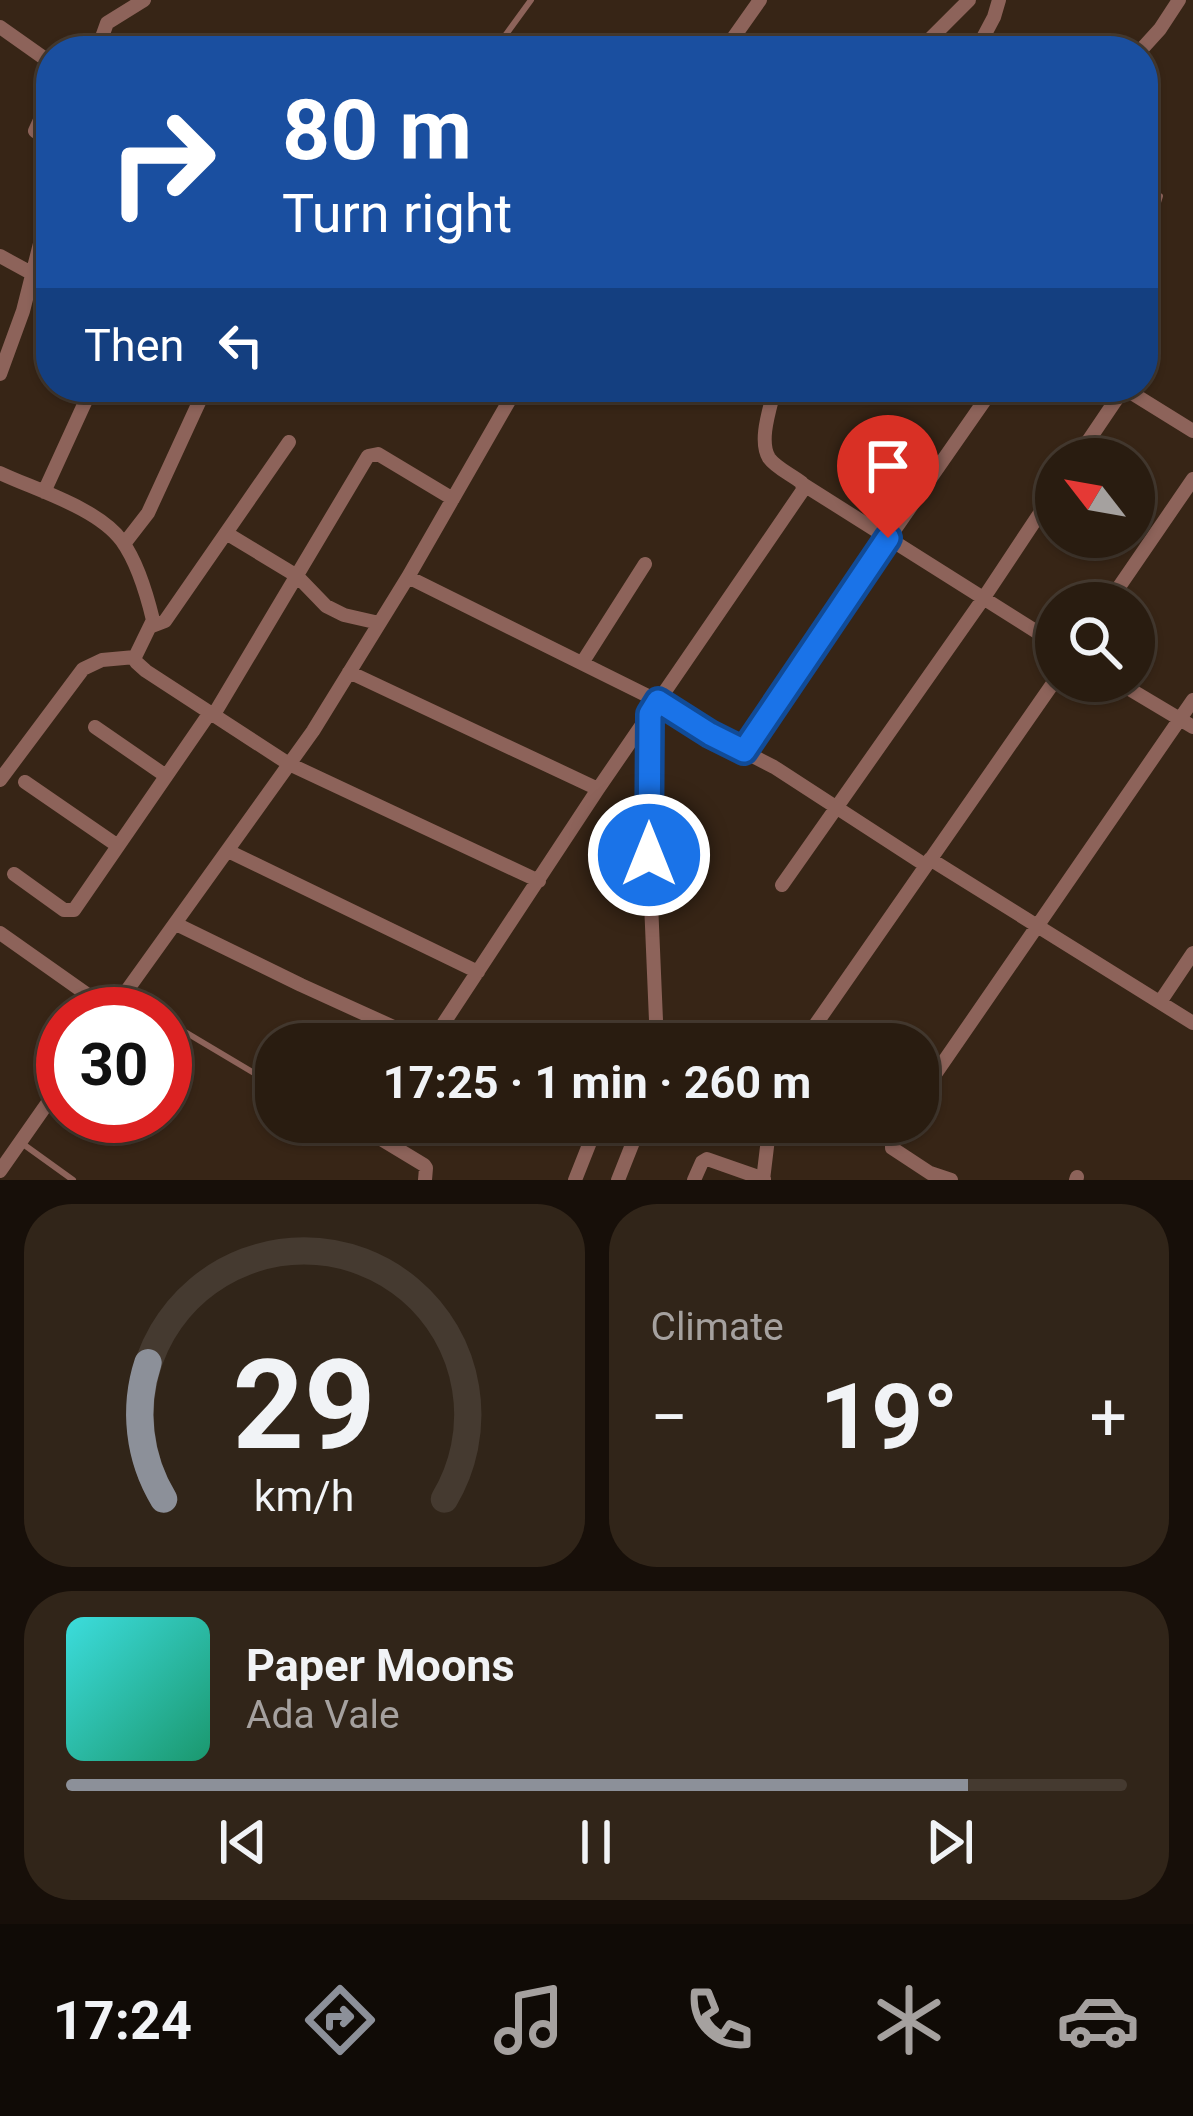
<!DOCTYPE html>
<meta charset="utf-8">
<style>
:root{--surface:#291c10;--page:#312519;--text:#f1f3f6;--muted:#a5a19f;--line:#453a30;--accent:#8c9099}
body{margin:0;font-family:Roboto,sans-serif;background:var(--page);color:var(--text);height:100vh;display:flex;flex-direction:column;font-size:45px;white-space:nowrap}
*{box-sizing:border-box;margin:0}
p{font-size:39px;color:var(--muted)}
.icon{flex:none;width:66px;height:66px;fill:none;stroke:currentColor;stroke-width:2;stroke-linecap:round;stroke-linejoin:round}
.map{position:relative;height:1180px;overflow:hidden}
.sheet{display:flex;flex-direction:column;gap:24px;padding:24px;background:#170f09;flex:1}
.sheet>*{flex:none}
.banner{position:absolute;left:36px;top:36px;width:1122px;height:366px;border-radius:48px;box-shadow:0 3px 9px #0004,0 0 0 3px var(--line);background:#1a4fa0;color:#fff;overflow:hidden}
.needle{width:78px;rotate:301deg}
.tools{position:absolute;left:1035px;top:438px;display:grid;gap:24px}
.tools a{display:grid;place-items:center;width:120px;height:120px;border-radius:50%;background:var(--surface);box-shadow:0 3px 9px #0004,0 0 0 3px var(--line);font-size:60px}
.speed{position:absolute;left:36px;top:987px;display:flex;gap:24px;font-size:60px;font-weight:700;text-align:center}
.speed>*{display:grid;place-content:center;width:156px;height:156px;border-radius:50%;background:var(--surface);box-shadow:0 3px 9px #0004,0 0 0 3px var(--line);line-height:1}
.speed .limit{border:18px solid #d22;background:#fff;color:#111}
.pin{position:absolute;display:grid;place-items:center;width:102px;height:102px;color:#fff;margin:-123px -51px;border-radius:50% 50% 50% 0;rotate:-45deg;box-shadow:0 0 12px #0007}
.pin .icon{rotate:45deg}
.me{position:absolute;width:132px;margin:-66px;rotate:0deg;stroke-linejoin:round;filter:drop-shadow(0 0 9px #0008)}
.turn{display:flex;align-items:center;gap:42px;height:252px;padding:0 48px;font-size:54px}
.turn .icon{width:156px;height:156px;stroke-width:2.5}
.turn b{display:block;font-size:84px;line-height:102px}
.then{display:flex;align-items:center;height:114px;padding:0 48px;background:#0003;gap:24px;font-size:45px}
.big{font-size:90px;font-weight:700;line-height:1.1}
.sheet .tile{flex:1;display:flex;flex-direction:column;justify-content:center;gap:18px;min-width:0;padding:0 42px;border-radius:48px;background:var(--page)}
.sheet .dial{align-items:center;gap:0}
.dial svg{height:312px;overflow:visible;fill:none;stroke:var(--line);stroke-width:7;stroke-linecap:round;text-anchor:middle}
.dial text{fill:var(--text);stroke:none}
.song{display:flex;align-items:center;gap:36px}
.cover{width:144px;height:144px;border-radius:18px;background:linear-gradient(135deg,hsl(180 70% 55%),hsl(160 70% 35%))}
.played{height:12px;border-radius:6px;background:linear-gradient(90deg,var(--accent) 85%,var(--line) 85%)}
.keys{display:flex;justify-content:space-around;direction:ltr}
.heat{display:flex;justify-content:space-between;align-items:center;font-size:66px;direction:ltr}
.sheet .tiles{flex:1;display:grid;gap:24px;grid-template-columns:1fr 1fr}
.tile:last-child{grid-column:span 2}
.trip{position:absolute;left:255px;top:1023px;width:684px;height:120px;border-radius:48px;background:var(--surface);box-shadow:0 3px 9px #0004,0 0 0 3px var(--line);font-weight:700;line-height:120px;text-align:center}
.tab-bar{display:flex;height:192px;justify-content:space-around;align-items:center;background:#100b06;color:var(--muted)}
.tab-bar .icon{width:84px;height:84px}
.tab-bar .active{color:var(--accent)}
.tab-bar b{font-size:54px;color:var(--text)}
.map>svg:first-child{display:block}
</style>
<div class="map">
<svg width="1193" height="1180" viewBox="0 0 1193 1180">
<rect width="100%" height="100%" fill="#372516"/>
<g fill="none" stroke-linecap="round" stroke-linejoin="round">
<path stroke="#8d635a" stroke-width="6" d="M494,51L531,0
M1143,250L1160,196
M126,998L154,1014
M165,1020L254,1073
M23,1144L73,1180"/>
<path stroke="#8d635a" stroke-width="14" d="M0,27L51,63
M97,51L107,23L144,0
M724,51L760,0
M918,51L969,0
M976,51L994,17L999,0
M1140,51L1160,29L1179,0
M51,96L35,131L51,141
M0,256L33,274
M31,281L51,291
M0,374L23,311L51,200
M254,387L258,389
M1122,387L1193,431
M1076,459L1124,388
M0,473C36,490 98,508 122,541C137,562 147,595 153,620L135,657L136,662L146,671L289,764L539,881
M804,485L1056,644
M44,492L92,387
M226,533L297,576L326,606L344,615L379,623
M124,544L148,513L206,387
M408,577L658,701L710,734L774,767L925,865
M1108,603L1193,479
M152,626L165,621L289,442
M582,663L645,564
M349,672L598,789
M1116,681L1193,727
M649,714V855L657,1044
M213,716L368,456L378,454L453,499
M95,727L166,776
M744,751L815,644L994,387
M0,780L83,669L102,660L135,657
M25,782L118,846
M228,851L478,972
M930,859L1193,1023
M14,874L64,910H74L209,714
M782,885L983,599L1056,489
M176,924L301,985L431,1044
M0,933L112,1012
M1160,1002L1193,953
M110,1014L313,731L408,577L517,387
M430,1044L598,789L803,490L802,483C792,475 776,468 769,458C758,440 771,406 775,387
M802,1044L1056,679
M918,1099L1193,700
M382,1122L378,1134L381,1139L424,1165L426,1168L425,1180
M616,1122L638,1129
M903,1122L892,1138V1148L930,1173L951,1180
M0,1171L63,1081
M575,1180L598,1122
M618,1180L641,1122
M694,1180L702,1162L707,1159L764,1179
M763,1180L770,1122
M1076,1180L1077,1177"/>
</g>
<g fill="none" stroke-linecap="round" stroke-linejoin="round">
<g stroke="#114b97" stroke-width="30">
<path id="route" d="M649,855L650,714L658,701L710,734L744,751L888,538"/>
</g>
<use href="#route" stroke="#1a73e8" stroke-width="21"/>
</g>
</svg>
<div class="tools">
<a><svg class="needle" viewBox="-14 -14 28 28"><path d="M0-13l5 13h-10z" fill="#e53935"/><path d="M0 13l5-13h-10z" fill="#a5a19f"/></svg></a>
<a><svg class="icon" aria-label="search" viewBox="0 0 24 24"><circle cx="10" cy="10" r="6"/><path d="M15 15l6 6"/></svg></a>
</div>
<div class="speed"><div class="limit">30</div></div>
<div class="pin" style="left:888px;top:538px;background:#d93025"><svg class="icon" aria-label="arrive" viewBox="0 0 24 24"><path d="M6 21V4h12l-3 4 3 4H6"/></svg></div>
<svg class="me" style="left:649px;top:855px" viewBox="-20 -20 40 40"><circle r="17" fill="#1a73e8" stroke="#fff" stroke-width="3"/><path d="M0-11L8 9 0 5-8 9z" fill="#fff"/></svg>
<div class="trip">17:25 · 1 min · 260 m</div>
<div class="banner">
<div class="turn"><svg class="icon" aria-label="right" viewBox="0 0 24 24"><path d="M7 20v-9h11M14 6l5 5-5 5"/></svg><div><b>80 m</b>Turn right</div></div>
<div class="then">Then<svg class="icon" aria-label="left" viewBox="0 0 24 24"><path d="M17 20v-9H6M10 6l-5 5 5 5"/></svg></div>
</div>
</div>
<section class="sheet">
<div class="tiles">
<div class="tile dial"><svg viewBox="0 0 100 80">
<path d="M14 69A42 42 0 1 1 86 69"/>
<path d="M14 69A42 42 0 0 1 10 34" stroke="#8c9099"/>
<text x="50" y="56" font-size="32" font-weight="700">29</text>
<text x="50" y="72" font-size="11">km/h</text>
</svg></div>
<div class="tile"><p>Climate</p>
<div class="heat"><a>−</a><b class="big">19°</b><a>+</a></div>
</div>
<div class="tile">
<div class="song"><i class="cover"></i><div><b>Paper Moons</b><p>Ada Vale</p></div></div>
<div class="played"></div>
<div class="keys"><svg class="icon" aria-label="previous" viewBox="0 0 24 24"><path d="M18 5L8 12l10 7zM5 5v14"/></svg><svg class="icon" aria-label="pause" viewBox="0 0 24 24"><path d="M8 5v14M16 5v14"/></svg><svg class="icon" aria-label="next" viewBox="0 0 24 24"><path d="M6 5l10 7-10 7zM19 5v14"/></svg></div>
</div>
</div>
</section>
<nav class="tab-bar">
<b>17:24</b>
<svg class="icon active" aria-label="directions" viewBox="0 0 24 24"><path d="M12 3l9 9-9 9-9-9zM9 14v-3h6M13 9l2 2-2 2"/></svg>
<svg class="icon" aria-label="music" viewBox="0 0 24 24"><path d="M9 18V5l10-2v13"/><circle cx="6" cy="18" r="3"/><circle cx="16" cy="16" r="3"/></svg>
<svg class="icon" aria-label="phone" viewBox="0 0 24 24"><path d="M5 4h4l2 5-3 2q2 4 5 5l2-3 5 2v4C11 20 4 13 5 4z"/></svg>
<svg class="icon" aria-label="climate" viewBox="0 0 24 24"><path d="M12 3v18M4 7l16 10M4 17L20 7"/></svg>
<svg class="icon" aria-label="car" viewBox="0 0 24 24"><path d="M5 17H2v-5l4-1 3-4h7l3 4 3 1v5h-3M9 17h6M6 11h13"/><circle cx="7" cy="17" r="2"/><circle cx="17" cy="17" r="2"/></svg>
</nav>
